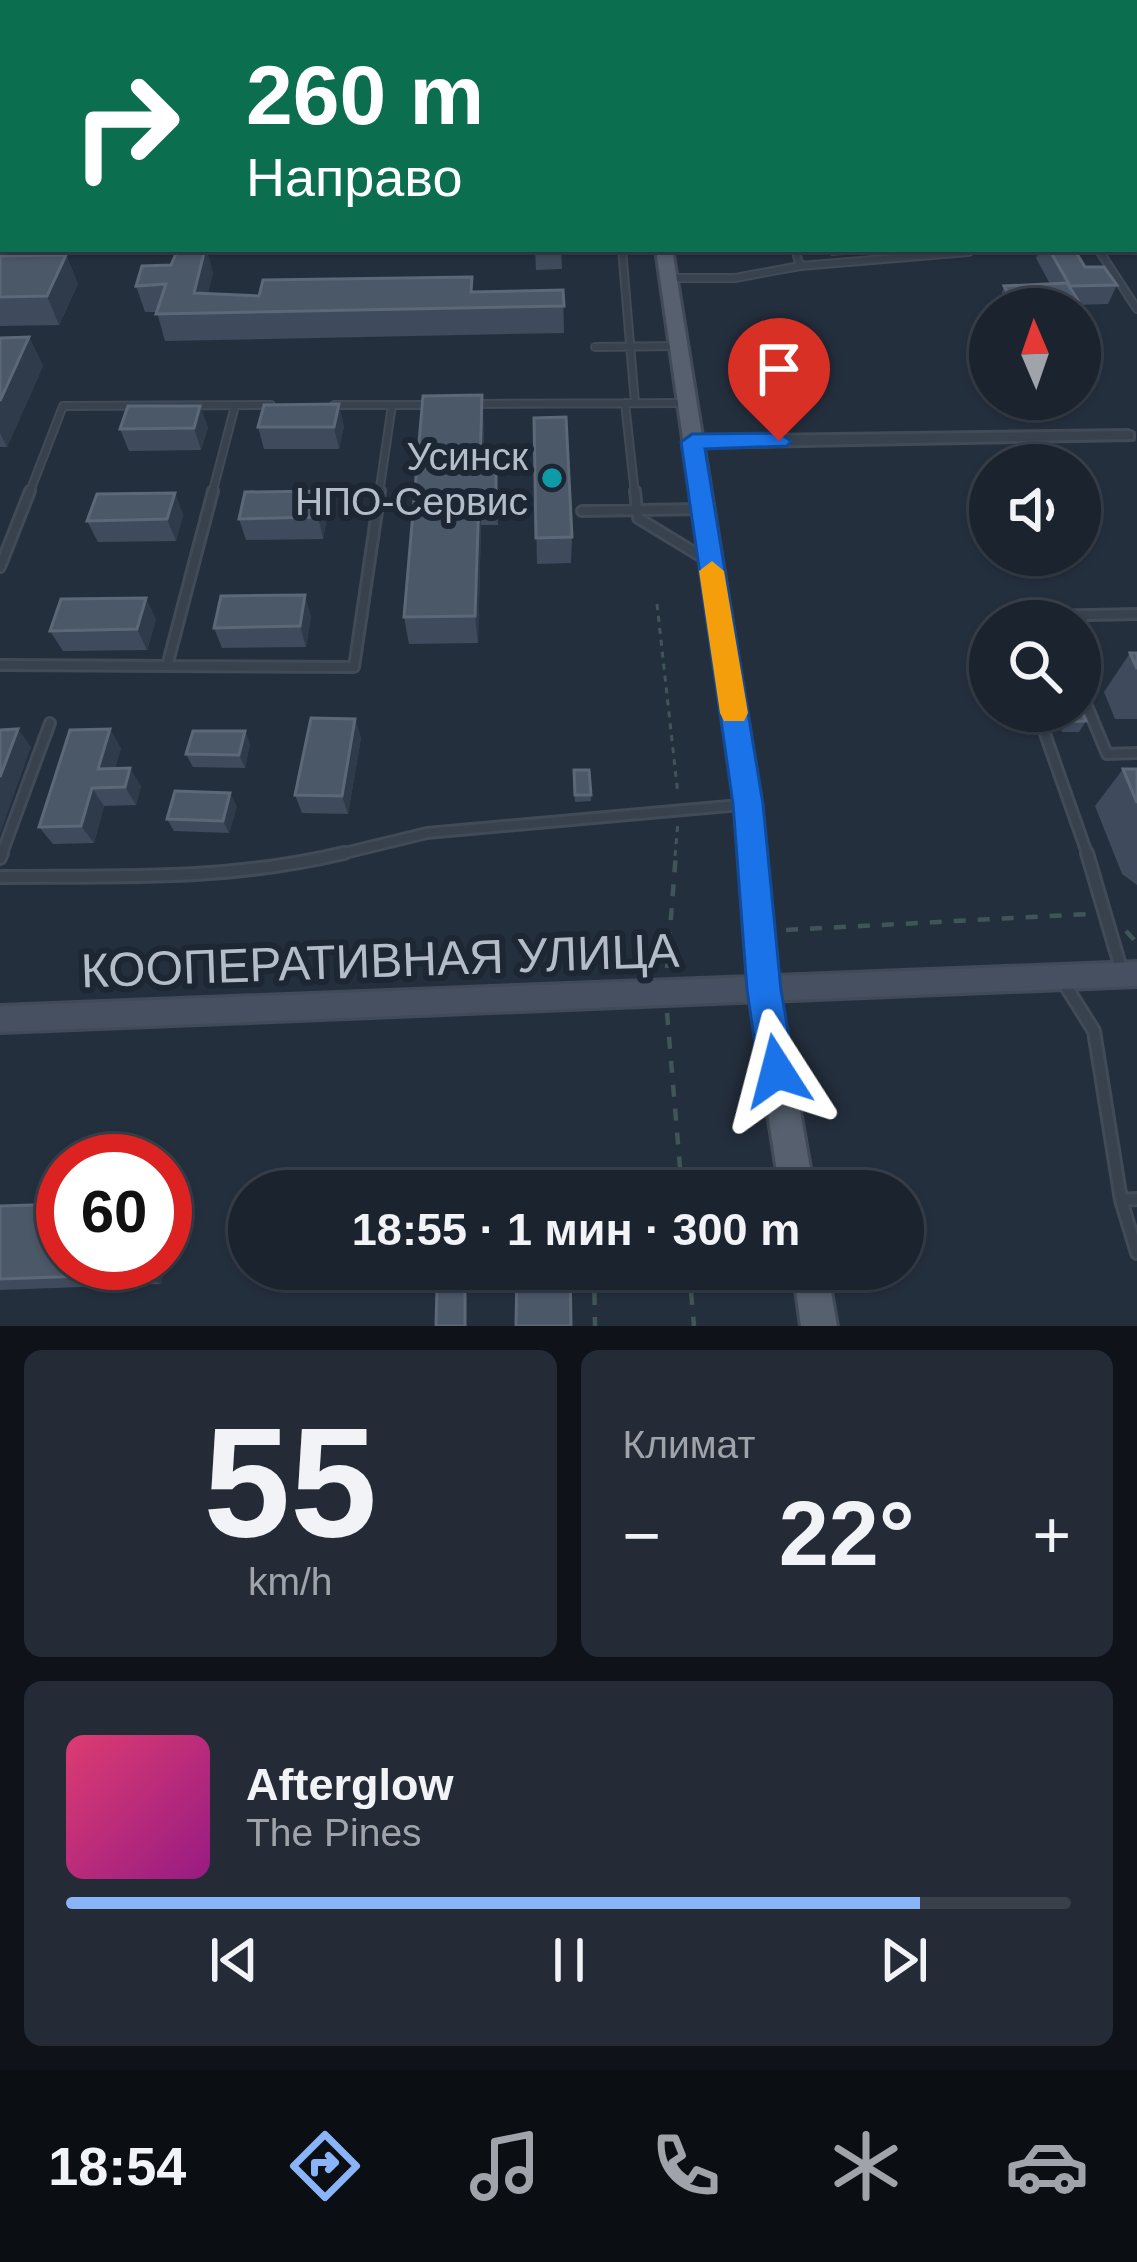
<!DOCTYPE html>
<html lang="ru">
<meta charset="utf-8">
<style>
:root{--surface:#1b232e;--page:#242b36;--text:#f1f3f6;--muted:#a0a4aa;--line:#39404a;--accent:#8ab4f8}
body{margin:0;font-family:Helvetica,sans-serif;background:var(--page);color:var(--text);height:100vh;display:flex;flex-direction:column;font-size:45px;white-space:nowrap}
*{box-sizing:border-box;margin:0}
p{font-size:39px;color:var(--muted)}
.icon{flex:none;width:66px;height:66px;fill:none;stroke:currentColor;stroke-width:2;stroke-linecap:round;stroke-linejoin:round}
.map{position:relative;height:1326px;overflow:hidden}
.side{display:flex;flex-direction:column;gap:24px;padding:24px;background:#0f1319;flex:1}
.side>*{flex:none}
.banner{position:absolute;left:0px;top:0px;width:1137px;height:252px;box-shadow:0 3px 9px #0004,0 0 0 3px var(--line);background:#0b6e4f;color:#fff;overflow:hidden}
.needle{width:78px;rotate:358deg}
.buttons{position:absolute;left:969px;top:288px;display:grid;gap:24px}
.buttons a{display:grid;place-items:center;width:132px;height:132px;border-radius:50%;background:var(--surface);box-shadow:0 3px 9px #0004,0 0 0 3px var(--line);font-size:60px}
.speed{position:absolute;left:36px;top:1134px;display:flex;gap:24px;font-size:60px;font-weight:700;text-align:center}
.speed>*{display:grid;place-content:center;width:156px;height:156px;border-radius:50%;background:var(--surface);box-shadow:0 3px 9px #0004,0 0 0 3px var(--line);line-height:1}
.speed .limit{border:18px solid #d22;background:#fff;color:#111}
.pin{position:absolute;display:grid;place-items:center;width:102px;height:102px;color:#fff;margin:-123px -51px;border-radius:50% 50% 50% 0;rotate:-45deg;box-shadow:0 0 12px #0007}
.pin .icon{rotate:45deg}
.me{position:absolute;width:132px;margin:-66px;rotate:351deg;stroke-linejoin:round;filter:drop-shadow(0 0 9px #0008)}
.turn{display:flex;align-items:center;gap:42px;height:252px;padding:0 48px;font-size:54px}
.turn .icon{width:156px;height:156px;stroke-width:2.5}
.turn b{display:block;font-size:84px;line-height:102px}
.big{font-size:90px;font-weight:700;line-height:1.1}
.side .tile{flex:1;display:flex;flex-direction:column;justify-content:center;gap:18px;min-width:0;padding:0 42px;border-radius:18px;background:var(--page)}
.side .dial{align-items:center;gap:0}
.dial b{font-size:156px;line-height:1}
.song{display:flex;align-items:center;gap:36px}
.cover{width:144px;height:144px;border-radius:18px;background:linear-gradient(135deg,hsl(340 70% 55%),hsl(310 70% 35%))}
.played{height:12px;border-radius:6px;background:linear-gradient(90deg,var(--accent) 85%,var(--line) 85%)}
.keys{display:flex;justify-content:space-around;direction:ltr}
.heat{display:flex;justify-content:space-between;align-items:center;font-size:66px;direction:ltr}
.side .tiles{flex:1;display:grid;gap:24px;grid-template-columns:1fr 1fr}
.tile:last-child{grid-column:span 2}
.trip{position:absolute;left:228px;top:1170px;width:696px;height:120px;border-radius:60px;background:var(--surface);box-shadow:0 3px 9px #0004,0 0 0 3px var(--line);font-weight:700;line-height:120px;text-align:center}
.menu{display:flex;height:192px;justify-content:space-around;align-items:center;background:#0b0e12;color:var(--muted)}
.menu .icon{width:84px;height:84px}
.menu .active{color:var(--accent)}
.menu b{font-size:54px;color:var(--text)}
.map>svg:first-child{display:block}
</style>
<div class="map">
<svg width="1137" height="1326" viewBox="0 0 1137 1326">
<rect width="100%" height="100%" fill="#242f3e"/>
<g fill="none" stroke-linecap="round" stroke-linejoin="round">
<g stroke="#414a57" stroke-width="10">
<path id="lane-far2" d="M622,249L635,403
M795,249L800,266
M1098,249L1137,309
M670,278H735L800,266L969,252
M595,347L677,346
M625,403L635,494
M478,404L685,403
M334,405H427
M29,494L63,406L271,405
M212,494L235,406
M379,494L392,405"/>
</g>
<g stroke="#414a57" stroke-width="14">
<path id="lane-far1" d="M635,491L638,518L707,560
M582,511L701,509
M0,567L30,491
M1038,621L1042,616L1137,614
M0,665L354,667L380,491
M167,666L213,491
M1080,689L1107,754L1137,753
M1037,711L1088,856
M1,856L50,723
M332,856L427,833L740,805"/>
</g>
<g stroke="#414a57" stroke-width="16">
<path id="lane" d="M1087,853L1122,972
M0,858L2,853
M0,877C120,876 227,881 344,853
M1062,980L1094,1031L1121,1200L1137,1253
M1121,1200L1137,1199"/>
</g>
<g stroke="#414a57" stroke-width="6">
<path id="street" d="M173,0H181L179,3H171Z
M1128,431L1133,433V439L692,447L685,442L692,437Z"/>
</g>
<g stroke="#414a57" stroke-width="6">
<path id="secondary" d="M1137,962V986L0,1032V1006Z"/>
</g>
<g stroke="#414a57" stroke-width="6">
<path id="primary" d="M621,0H633V3H621Z
M656,249H672L761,804L779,990L814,1191H780L749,990L735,804Z
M793,1269H827L837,1326H801Z"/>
</g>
<path stroke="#3f5557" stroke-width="3" stroke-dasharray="6 6" stroke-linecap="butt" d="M657,604L678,795
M675,856L678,822"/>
<path stroke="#3f5557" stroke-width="4.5" stroke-dasharray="12 12" stroke-linecap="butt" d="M786,930L1088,914
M1126,931L1137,943
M667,968L676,853
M667,1013L682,1191
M594,1269L595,1326
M689,1269L694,1326
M572,1286H592"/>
<use href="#lane-far2" stroke="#38414e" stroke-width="6"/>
<use href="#lane-far1" stroke="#38414e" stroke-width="8"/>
<use href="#lane" stroke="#38414e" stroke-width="10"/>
<use href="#street" fill="#38414e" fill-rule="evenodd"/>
<use href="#secondary" fill="#465061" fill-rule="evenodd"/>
<use href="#primary" fill="#56606e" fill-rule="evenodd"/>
</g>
<path fill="#3f4b5c" d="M535,249H561L562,269L536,270Z
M827,249H857L856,254L831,256Z
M1040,249H1074L1085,267L1117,285L1108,304L1075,305L1074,309H997L1004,286L1050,284L1036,258Z
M1107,249H1134L1132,253L1110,254Z
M66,255L78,284L59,325L0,326V256Z
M171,265L213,272L208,293L259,296L563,290L564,333L165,341L157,312H145L136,286Z
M29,337L43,366L7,447H0V338Z
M534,418L572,537L571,563L537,564Z
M484,423L483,469L498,497V525H481L478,643L409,644L404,617Z
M344,426L339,449H264L258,427Z
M208,427L201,450L129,451L120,429Z
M322,491L328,512L323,539L246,540L239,519Z
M175,493L183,515L176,541L98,542L87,521Z
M311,616L306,647L222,648L214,628Z
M156,619L147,650L63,651L50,631Z
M1130,653H1137V719H1115L1104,692Z
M1053,711H1080L1086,721L1079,732H1062Z
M355,719L361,738L348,814L302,813L295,795Z
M245,731L250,744L245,768L193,767L186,754Z
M121,748L115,768L141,786L136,805L104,806L94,843L53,844L39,827Z
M1123,769H1137V885L1122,874L1095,806Z
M574,770H589L591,801L575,802Z
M237,806L229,833L174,831L167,819Z
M0,1206L165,1263L161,1284L0,1290Z"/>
<path fill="#2f3b4b" d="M3,150V197L0,203V155Z
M205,249H207L213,272L204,313L194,293Z
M66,255L78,284L59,325L47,296Z
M29,337L43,366L7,447L0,433V401Z
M482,395L484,423L482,497L480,469Z
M339,404L344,426L339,449L334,427Z
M200,406L208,427L201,450L194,428Z
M496,469L498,497V525L496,497Z
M322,491L328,512L323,539L318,517Z
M175,493L183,515L176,541L167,519Z
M479,497L481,525L478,643L475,616Z
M305,595L311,616L306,647L300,626Z
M146,598L156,619L147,650L137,629Z
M355,719L361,738L348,814L342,796Z
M18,729L31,747L0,834V777Z
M110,729L121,748L110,787L98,769Z
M245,731L250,744L245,768L239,755Z
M130,768L141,786L136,805L125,787Z
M92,788L104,806L94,843L81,826Z
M230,793L237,806L229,833L223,821Z
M165,1208L173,1214L165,1262Z
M144,1263H165L161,1284L142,1274Z"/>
<path fill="#4b5868" stroke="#5c6777" stroke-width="3" d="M1,0H91L89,3H3V38H0Z
M273,0H457V3H272Z
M832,0H880L881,3H833Z
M915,0H1004L1006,3H917Z
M0,92H3V150L0,155Z
M178,249H205L194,293L259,296L263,280L472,277L471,292L563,290L564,306L156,314L166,284L136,286L142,266L171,265Z
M1049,249H1074L1085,267H1104L1117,285L1070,286Z
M66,255L47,296L0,297V256Z
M1067,283L1078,300L1013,302L1004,286Z
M29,337L0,401V338Z
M482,395L480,469H496V497H479L475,616L404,617L423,396Z
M339,404L334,427H258L264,405Z
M128,406H200L194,428L120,429Z
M566,417L572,537L536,538L534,418Z
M322,491L318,517L239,519L245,492Z
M175,493L167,519L87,521L97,494Z
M305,595L300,626L214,628L221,596Z
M146,598L137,629L50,631L61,599Z
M1130,653H1137V669Z
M1080,707L1086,721L1069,722L1064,711H1080Z
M311,718L355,719L342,796L295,795Z
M18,729L0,777V730Z
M110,729L98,769L130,768L125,787L92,788L81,826L39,827L70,730Z
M193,731H245L239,755L186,754Z
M1123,769H1137V803Z
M574,770H589L591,795H575Z
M175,791L230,793L223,821L167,819Z
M63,1204V1263H144L142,1274L0,1279V1206Z
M517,1269H570L571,1326H516Z
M437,1287H465V1326H436Z"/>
<path fill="#1a73e8" stroke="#114b97" stroke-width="3" d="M779,433L791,441L787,446L705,449L763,804L781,990L795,1071L790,1083L777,1088L764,1083L759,1071L747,990L733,804L681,442L692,434Z"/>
<path fill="#f59e0b" d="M712,561L724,571L748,713L744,721H724L720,713L699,571Z"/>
<circle fill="#0f9aa8" stroke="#1d2633" stroke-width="4.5" cx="552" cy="478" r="12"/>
<g text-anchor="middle" stroke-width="12" stroke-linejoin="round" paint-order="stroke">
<g font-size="39" fill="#b4bcc9" stroke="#1d2633" text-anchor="end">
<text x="528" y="470">Усинск<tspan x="528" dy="45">НПО-Сервис</tspan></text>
</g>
<g font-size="48" fill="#b4bcc9" stroke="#1d2633">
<text transform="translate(380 960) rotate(-2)" y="17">КООПЕРАТИВНАЯ УЛИЦА</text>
</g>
</g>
</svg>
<div class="buttons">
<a><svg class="needle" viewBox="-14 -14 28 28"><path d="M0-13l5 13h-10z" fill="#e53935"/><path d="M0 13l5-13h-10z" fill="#a0a4aa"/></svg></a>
<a><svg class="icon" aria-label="sound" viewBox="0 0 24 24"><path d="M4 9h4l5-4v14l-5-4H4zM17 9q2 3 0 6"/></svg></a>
<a><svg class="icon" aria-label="search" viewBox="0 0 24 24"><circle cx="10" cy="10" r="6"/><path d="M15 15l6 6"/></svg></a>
</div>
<div class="speed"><div class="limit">60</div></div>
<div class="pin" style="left:779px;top:441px;background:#d93025"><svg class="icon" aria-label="arrive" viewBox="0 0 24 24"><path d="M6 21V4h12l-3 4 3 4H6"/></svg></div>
<svg class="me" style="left:777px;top:1071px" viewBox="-20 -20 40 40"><path d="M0-17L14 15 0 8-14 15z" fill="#1a73e8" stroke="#fff" stroke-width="4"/></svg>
<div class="trip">18:55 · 1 мин · 300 m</div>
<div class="banner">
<div class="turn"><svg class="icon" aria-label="right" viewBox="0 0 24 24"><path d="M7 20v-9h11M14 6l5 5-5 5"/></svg><div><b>260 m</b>Направо</div></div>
</div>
</div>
<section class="side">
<div class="tiles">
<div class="tile dial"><b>55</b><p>km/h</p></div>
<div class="tile"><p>Климат</p>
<div class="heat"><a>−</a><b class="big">22°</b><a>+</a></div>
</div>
<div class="tile">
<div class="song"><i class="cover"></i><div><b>Afterglow</b><p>The Pines</p></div></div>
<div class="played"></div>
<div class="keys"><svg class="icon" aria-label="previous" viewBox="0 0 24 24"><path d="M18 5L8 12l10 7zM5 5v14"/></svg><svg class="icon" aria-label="pause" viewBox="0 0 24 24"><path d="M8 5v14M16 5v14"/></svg><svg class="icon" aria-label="next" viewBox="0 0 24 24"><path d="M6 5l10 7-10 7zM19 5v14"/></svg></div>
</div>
</div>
</section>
<nav class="menu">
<b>18:54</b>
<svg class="icon active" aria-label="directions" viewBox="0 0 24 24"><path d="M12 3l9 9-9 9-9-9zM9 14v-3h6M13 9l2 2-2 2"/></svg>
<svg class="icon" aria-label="music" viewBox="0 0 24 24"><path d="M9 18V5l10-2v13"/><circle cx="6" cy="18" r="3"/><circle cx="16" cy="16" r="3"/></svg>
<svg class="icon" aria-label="phone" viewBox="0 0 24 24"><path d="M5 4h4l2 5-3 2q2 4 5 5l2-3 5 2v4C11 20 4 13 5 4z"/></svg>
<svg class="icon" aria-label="climate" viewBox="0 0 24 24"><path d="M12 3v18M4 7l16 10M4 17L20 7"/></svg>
<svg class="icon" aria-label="car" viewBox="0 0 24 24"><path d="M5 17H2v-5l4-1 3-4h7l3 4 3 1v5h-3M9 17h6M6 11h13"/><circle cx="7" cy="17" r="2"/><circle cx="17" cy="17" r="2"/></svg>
</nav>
